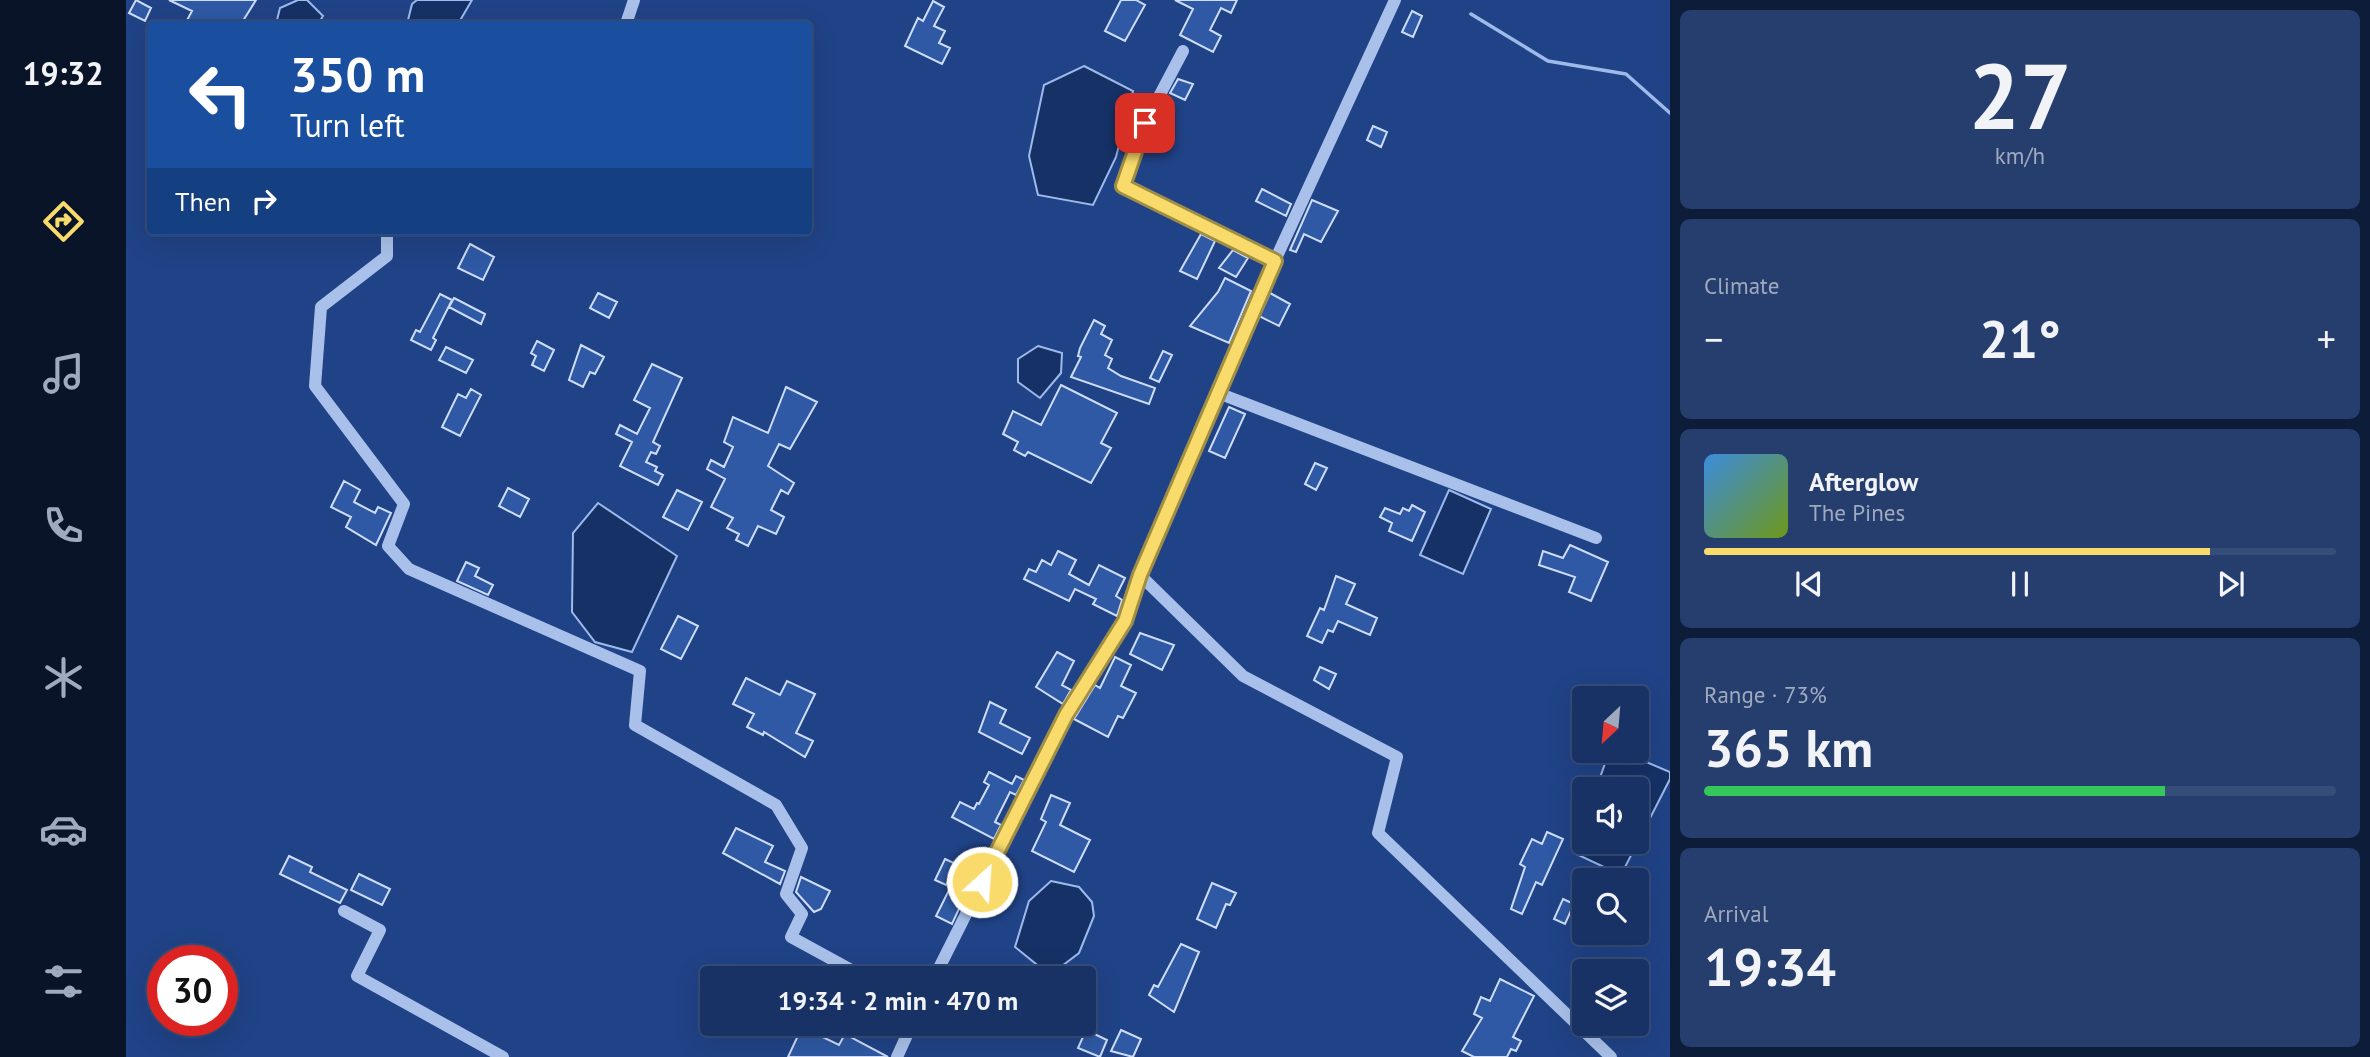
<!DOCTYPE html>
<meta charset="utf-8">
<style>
:root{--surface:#183265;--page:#253e6e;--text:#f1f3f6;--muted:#9faabf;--line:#364d79;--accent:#f8db6a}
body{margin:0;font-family:"PT Sans",sans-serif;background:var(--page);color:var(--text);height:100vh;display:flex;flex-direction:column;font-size:26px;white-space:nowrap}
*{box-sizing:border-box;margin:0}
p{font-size:23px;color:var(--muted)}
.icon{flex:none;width:38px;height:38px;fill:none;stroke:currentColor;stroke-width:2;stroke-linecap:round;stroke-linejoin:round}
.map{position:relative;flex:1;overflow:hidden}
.drawer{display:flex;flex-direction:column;gap:10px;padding:10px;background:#0d1c38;width:700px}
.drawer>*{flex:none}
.banner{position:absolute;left:21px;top:21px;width:665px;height:214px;border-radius:7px;box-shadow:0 7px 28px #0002,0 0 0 2px var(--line);background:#1a4fa0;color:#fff;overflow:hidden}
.needle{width:46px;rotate:206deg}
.tools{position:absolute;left:1446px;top:686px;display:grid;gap:14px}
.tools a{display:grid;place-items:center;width:77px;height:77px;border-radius:7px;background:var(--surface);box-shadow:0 7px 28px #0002,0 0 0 2px var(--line);font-size:35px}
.speed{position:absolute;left:21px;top:945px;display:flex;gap:14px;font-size:35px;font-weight:700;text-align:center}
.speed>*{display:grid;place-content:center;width:91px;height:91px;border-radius:50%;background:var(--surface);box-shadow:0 7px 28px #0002,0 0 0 2px var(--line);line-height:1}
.speed .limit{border:10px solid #d22;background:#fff;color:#111}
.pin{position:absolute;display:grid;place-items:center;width:60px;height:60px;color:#fff;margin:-30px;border-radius:14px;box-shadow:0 4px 10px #0006}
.me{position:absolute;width:77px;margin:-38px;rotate:26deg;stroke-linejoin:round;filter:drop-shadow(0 0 5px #0008)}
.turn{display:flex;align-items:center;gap:24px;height:147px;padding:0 28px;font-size:32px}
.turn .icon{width:91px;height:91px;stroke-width:2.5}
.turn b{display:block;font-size:49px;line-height:60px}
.then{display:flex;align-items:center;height:66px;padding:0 28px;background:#0003;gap:14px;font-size:26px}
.big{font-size:52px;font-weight:700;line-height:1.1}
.drawer .widget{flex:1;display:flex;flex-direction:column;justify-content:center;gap:10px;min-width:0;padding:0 24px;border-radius:10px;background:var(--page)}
.drawer .dial{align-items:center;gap:0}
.dial b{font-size:91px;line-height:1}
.song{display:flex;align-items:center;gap:21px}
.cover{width:84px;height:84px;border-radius:10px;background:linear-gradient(135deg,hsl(210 70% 55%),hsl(80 70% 35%))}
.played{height:7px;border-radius:4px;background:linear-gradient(90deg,var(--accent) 80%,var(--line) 80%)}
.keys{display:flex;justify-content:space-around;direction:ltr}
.heat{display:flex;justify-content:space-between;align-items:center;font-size:38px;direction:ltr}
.charge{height:10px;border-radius:5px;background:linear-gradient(90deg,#34c759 73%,var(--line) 0)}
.trip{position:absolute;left:574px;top:966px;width:396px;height:70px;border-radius:7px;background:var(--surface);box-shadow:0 7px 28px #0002,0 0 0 2px var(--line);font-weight:700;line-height:70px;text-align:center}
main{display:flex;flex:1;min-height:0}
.dock{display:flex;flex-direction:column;width:126px;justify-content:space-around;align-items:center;background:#0a1428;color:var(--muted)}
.dock .icon{width:49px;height:49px}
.dock .active{color:var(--accent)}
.dock b{font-size:32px;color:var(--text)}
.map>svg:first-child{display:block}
</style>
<main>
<nav class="dock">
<b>19:32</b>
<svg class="icon active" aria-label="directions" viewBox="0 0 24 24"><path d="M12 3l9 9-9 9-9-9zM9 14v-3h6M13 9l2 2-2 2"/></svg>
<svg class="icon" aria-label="music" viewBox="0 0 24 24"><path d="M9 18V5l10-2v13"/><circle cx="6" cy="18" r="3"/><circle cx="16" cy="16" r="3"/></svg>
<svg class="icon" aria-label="phone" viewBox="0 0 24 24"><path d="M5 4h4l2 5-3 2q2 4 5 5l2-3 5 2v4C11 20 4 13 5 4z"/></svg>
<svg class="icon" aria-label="climate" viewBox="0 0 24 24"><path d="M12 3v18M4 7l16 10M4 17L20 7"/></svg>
<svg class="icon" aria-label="car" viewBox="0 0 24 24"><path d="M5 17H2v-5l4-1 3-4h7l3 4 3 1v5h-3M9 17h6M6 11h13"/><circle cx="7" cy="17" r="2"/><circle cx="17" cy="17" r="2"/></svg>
<svg class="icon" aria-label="filters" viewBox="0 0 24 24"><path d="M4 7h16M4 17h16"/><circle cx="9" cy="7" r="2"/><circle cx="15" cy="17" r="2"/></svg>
</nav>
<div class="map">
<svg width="1544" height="1057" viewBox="0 0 1544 1057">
<rect width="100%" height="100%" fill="#204387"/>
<path fill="#163166" stroke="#9dbaeb" stroke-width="2" d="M172,0H181L197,16L192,24H150L154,8Z
M291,0H346L332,24H281L286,4Z
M958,66L1007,91L990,157L967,205L912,195L903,156L918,85Z
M912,346L936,353L935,373L914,398L892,382V359Z
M1323,490L1365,509L1337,574L1294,555Z
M472,503L551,556L506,652L469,642L446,612L447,533Z
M1482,755L1513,759L1544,772V779L1495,875L1448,853L1458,826V842H1510V789H1470Z
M925,881L953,887L966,902L968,916L953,953L928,972L915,968L889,947L903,901Z"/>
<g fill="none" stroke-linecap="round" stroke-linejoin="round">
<path stroke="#9dbaeb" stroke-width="3.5" d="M1345,14L1422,61L1500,74L1544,113"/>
</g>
<path fill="#2f59a4" stroke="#ceddf7" stroke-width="2" d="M10,0L25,8L19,21L3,13Z
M43,0H130L115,24H59L66,11Z
M995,0H1010L1019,5L999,41L979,31Z
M1049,0H1111L1105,13L1095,8L1084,30L1095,36L1087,52L1054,35L1067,9Z
M807,1L818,7L808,26L819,31L813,43L824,48L816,64L779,46L792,18L797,21Z
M1286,11L1296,16L1287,37L1276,32Z
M1052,79L1067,84L1059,100L1044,93Z
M1247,126L1261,132L1255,147L1241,140Z
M1136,189L1165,204L1160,216L1130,201Z
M1186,200L1212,211L1195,242L1178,234L1170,252L1164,250Z
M1075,234L1089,241L1071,279L1054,271Z
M344,244L368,257L357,280L332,268Z
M1107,250L1122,258L1110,277L1093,268Z
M1099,278L1125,291L1103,343L1064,326L1092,292Z
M472,293L491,302L483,318L464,308Z
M1144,293L1164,304L1153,326L1133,316Z
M314,294L326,300L307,338L310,340L305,350L285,340L290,330L294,332Z
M328,298L359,314L355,324L323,307Z
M968,320L979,326L975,334L986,340L979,355L986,359L982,368L995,376L1029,388L1023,404L945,377L955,357L952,356L954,348Z
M411,341L428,350L418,371L406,365L410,356L405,353Z
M455,345L478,357L469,374L464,372L457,387L443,380Z
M320,347L347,360L340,373L313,360Z
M1037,351L1046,355L1033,382L1024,378Z
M526,364L556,378L527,442L534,446L530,454L525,452L520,462L531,467L529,471L537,475L532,485L494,466L506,442L490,434L494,425L511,434L524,408L508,400Z
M935,385L991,413L975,443L985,448L965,483L902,452L899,456L888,450L892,442L877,434L887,411L915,425Z
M660,387L691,402L664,449L653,444L642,466L668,483L662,494L655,490L645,510L658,517L650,534L632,526L622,546L610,540L613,534L601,528L607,518L585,507L599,479L581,469L585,460L598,467L607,447L598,442L607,417L642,433Z
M345,389L355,395L334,436L316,427L332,394L340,398Z
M1103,407L1119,414L1099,458L1083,451Z
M1189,463L1201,468L1190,490L1179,484Z
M218,481L234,490L228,502L249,513L252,507L265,513L250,545L220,527L225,517L205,507Z
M382,488L403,499L394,517L373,506Z
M551,490L576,502L562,530L537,517Z
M1286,505L1299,512L1286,541L1263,531L1266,523L1254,517L1259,508L1274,514L1277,508L1283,511Z
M1444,545L1482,562L1465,601L1443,592L1449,577L1413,565L1417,551L1437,558Z
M932,551L950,560L943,574L963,585L973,565L999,578L990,596L996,600L991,616L967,604L970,599L949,589L943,601L898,579L903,569L910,572L916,560L925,565Z
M340,562L353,568L349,576L367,585L362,595L331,581Z
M1210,576L1229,584L1220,604L1251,618L1244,635L1212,621L1207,632L1202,630L1196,643L1181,636L1194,608L1198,610Z
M552,616L572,626L555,659L535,649Z
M1014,633L1048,645L1036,670L1004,654Z
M931,652L948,661L936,685L945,690L937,704L910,687Z
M989,657L1005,665L995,686L1010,693L997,718L992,716L982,737L948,719L969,685L974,688Z
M1194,667L1210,674L1203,689L1188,680Z
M620,678L654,695L661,681L689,694L670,733L687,741L679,757L638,732L637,735L621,727L628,714L607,704Z
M864,702L880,710L874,723L904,738L896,754L853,732Z
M863,772L886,784L890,776L898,780L890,795L884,792L869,822L875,825L868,839L826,817L834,802L848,809L851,803L853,804L863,785L858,782Z
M925,795L944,803L934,825L964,840L948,872L906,851L920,822L915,819Z
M610,828L647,846L639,862L659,871L654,884L597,853Z
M1421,832L1437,839L1416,885L1410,882L1396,914L1385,909L1399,867L1394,864L1406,839L1416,844Z
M163,856L186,867L184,872L221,890L214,903L154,874Z
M819,859L830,864L820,885L809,880Z
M233,874L264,889L256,905L225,890Z
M675,877L704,891L695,909L688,912L670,892Z
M1086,883L1110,893L1104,905L1100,904L1090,928L1071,919Z
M823,890L838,898L826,924L810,916Z
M1437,899L1448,904L1439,924L1428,919Z
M1055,944L1073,952L1048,1012L1023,995L1028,985L1032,987Z
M1374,979L1408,996L1387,1037L1395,1041L1390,1051L1385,1049L1381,1057H1348L1336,1051L1356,1018L1348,1014L1355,997L1364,1001Z
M676,1027L713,1045L719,1034L762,1057H662Z
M960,1030L981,1040L974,1057L952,1048Z
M995,1030L1015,1039L1007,1057L985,1051Z"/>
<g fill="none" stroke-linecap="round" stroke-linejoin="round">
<path stroke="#a9c1ea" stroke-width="12" d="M500,24L508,0
M1057,51L1019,123L997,186L1149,261
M261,231V256L195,307L189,386L278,504L262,546L283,569L514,671L509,725L650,805L676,848L660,894L676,914L665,937L740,978
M1092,393L1470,538
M1014,575L1117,676L1271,757L1252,833L1485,1057
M218,911L254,930L231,976L377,1057
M808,978L940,715L998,621L1014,575L1059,476L1122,319L1269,0
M771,1057L786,1024"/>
</g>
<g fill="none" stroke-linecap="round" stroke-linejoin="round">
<g stroke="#a18e45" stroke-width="18">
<path id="route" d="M856,882L940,715L999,621L1014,575L1149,261L997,186L1019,123"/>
</g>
<use href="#route" stroke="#f8db6a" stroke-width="12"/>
</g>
</svg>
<div class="tools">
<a><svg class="needle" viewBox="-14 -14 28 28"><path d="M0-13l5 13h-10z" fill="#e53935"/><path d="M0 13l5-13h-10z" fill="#9faabf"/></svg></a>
<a><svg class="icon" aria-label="sound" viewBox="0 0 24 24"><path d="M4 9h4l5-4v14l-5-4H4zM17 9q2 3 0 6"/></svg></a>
<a><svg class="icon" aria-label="search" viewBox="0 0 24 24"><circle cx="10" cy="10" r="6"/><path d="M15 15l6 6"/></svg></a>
<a><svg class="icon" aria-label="layers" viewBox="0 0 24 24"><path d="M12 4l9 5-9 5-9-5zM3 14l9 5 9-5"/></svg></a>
</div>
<div class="speed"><div class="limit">30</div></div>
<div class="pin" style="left:1019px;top:123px;background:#d93025"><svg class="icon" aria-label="arrive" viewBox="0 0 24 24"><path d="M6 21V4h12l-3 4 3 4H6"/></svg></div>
<svg class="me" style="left:856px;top:882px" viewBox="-20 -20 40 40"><circle r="17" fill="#f8db6a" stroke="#fff" stroke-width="3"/><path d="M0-11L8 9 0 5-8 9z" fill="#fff"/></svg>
<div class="trip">19:34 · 2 min · 470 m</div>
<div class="banner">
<div class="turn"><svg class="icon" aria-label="left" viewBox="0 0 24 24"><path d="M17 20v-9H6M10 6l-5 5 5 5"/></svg><div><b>350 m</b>Turn left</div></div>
<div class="then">Then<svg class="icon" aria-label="right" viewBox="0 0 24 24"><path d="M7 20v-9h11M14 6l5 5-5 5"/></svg></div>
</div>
</div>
<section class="drawer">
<div class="widget dial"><b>27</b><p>km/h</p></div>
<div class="widget"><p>Climate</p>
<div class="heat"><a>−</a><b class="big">21°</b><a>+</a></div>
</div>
<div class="widget">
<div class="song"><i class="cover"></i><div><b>Afterglow</b><p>The Pines</p></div></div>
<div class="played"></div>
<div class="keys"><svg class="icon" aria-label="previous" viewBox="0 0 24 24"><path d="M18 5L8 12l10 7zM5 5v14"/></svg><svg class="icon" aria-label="pause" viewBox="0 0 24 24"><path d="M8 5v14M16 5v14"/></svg><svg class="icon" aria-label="next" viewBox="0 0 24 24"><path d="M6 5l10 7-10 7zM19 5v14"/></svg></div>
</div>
<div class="widget"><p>Range · 73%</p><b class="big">365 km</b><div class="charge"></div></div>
<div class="widget"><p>Arrival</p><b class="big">19:34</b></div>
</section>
</main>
